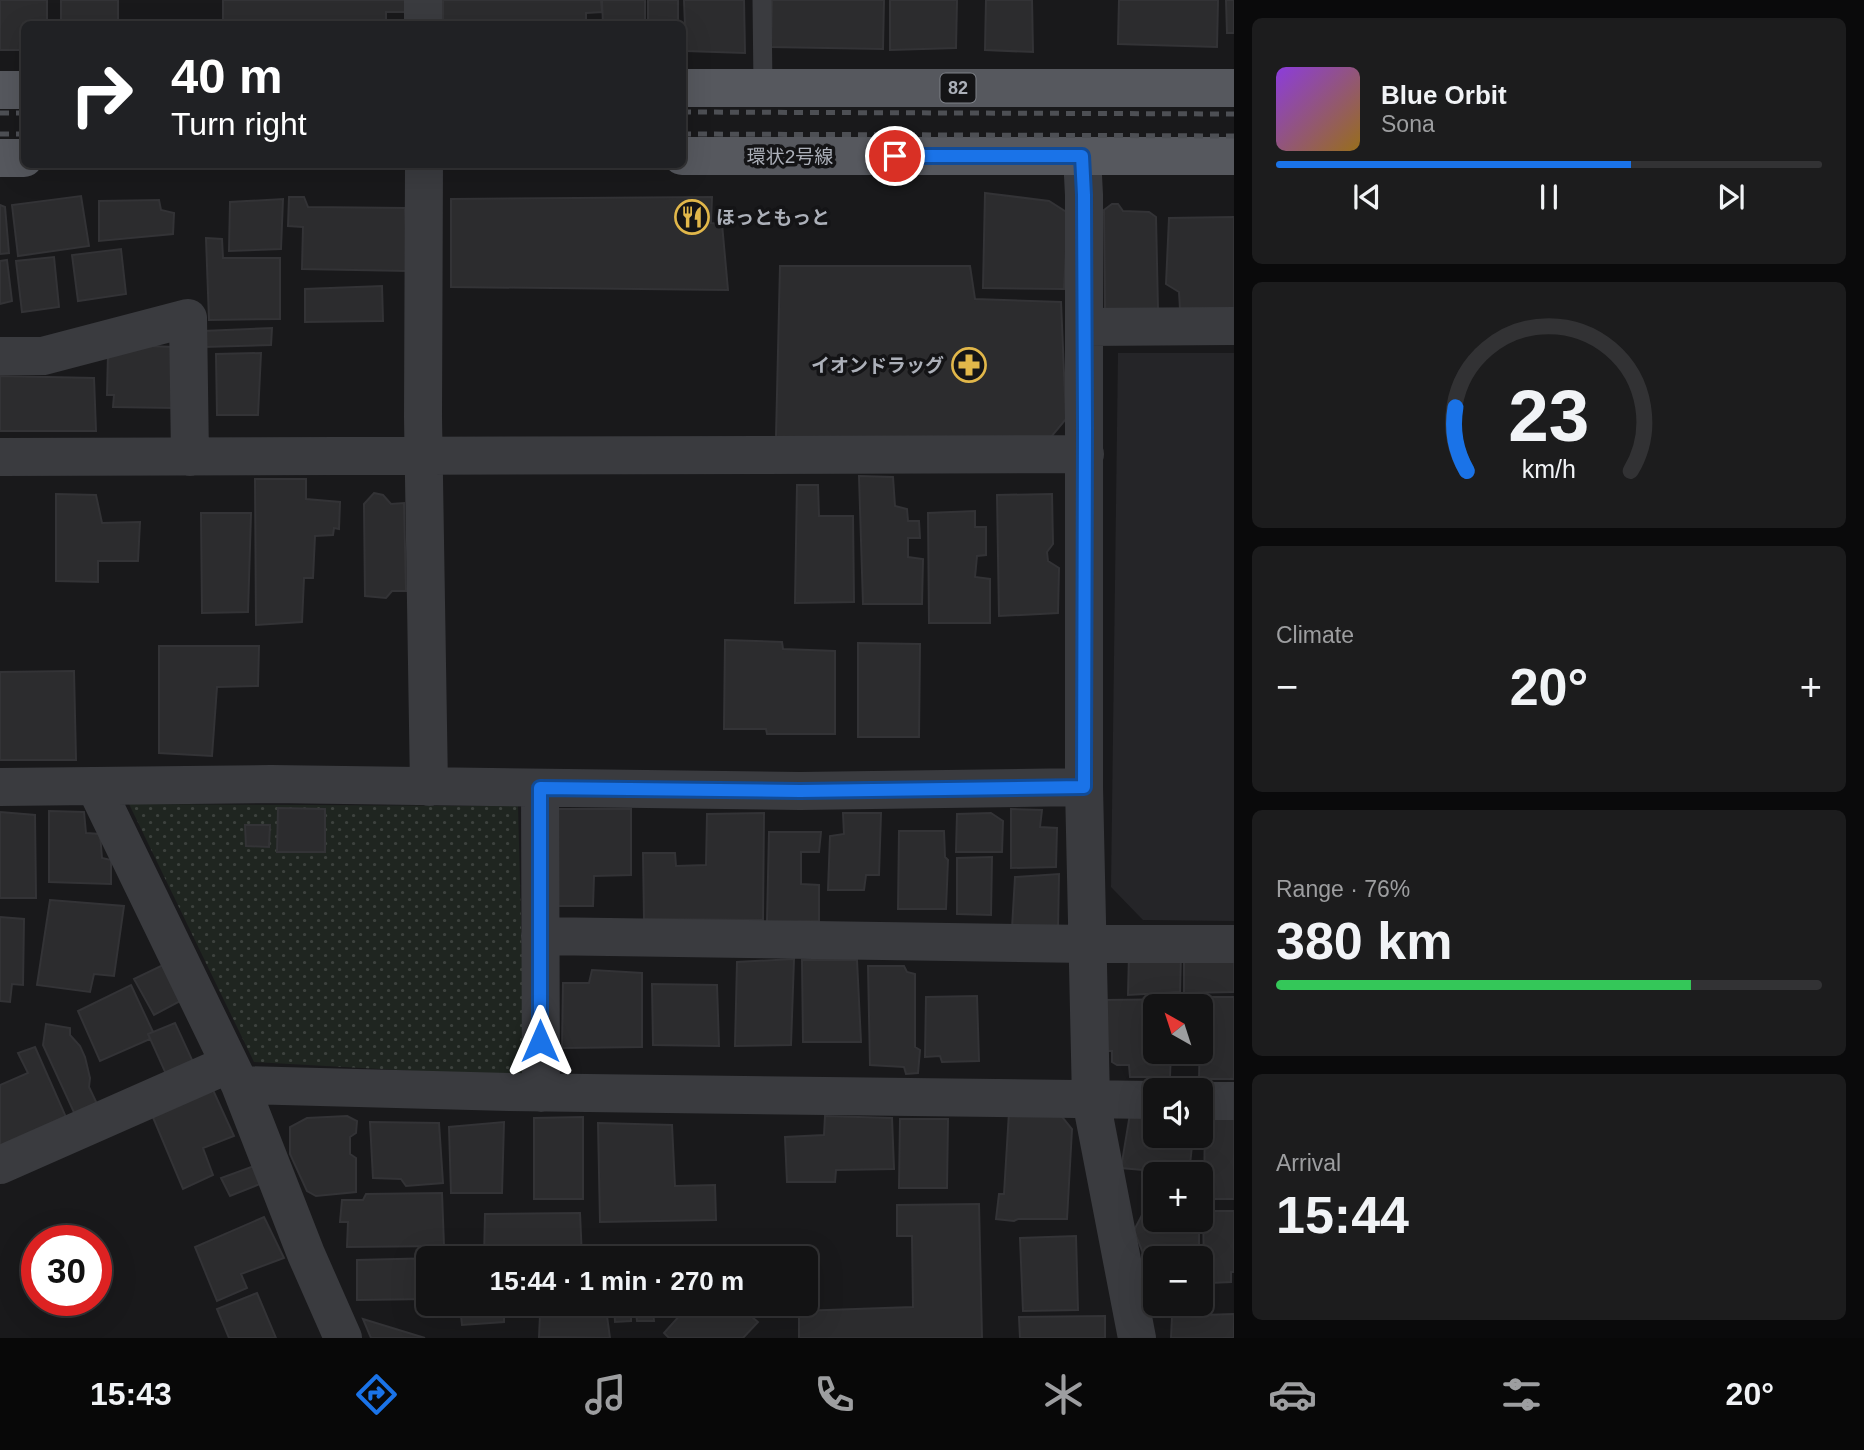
<!DOCTYPE html>
<meta charset="utf-8">
<style>
:root{--surface:#131314;--page:#1c1c1d;--text:#f1f3f6;--muted:#9d9ea0;--line:#323234;--accent:#1a73e8}
body{margin:0;font-family:Arial,"Noto Sans JP",sans-serif;background:var(--page);color:var(--text);height:100vh;display:flex;flex-direction:column;font-size:26px;white-space:nowrap}
*{box-sizing:border-box;margin:0}
p{font-size:23px;color:var(--muted)}
.icon{flex:none;width:38px;height:38px;fill:none;stroke:currentColor;stroke-width:2;stroke-linecap:round;stroke-linejoin:round}
.map{position:relative;flex:1;overflow:hidden}
.panel{display:flex;flex-direction:column;gap:18px;padding:18px;background:#0a0a0b;width:630px}
.panel>*{flex:none}
.top-card{position:absolute;left:21px;top:21px;width:665px;height:147px;border-radius:10px;box-shadow:0 7px 28px #0002,0 0 0 2px var(--line);background:#202124;color:#fff;overflow:hidden}
.needle{width:46px;rotate:321deg}
.tools{position:absolute;left:1143px;top:994px;display:grid;gap:14px}
.tools a{display:grid;place-items:center;width:70px;height:70px;border-radius:10px;background:var(--surface);box-shadow:0 7px 28px #0002,0 0 0 2px var(--line);font-size:35px}
.speed{position:absolute;left:21px;top:1225px;display:flex;gap:14px;font-size:35px;font-weight:700;text-align:center}
.speed>*{display:grid;place-content:center;width:91px;height:91px;border-radius:50%;background:var(--surface);box-shadow:0 7px 28px #0002,0 0 0 2px var(--line);line-height:1}
.speed .limit{border:10px solid #d22;background:#fff;color:#111}
.pin{position:absolute;display:grid;place-items:center;width:60px;height:60px;color:#fff;margin:-30px;border:4px solid #fff;border-radius:50%;box-shadow:0 2px 7px #0007}
.me{position:absolute;width:77px;margin:-38px;rotate:0deg;stroke-linejoin:round;filter:drop-shadow(0 0 5px #0008)}
.turn{display:flex;align-items:center;gap:24px;height:147px;padding:0 35px;font-size:32px}
.turn .icon{width:91px;height:91px;stroke-width:2.5}
.turn b{display:block;font-size:49px;line-height:60px}
.big{font-size:52px;font-weight:700;line-height:1.1}
.panel .widget{flex:1;display:flex;flex-direction:column;justify-content:center;gap:10px;min-width:0;padding:0 24px;border-radius:10px;background:var(--page)}
.panel .dial{align-items:center;gap:0}
.dial svg{height:182px;overflow:visible;fill:none;stroke:var(--line);stroke-width:7;stroke-linecap:round;text-anchor:middle}
.dial text{fill:var(--text);stroke:none}
.song{display:flex;align-items:center;gap:21px}
.cover{width:84px;height:84px;border-radius:10px;background:linear-gradient(135deg,hsl(270 70% 55%),hsl(40 70% 35%))}
.played{height:7px;border-radius:4px;background:linear-gradient(90deg,var(--accent) 65%,var(--line) 65%)}
.keys{display:flex;justify-content:space-around;direction:ltr}
.heat{display:flex;justify-content:space-between;align-items:center;font-size:38px;direction:ltr}
.charge{height:10px;border-radius:5px;background:linear-gradient(90deg,#34c759 76%,var(--line) 0)}
.trip{position:absolute;left:416px;top:1246px;width:402px;height:70px;border-radius:10px;background:var(--surface);box-shadow:0 7px 28px #0002,0 0 0 2px var(--line);font-weight:700;line-height:70px;text-align:center}
.tab-bar{display:flex;height:112px;justify-content:space-around;align-items:center;background:#080808;color:var(--muted)}
.tab-bar .icon{width:49px;height:49px}
.tab-bar .active{color:var(--accent)}
.tab-bar b{font-size:32px;color:var(--text)}
main{display:flex;flex:1;min-height:0}
.map>svg:first-child{display:block}
</style>
<main>
<div class="map">
<svg width="1234" height="1338" viewBox="0 0 1234 1338">
<defs>
<pattern id="green-dots" width="8" height="8" patternUnits="userSpaceOnUse" patternTransform="scale(1.75)"><rect width="8" height="8" fill="#1f2520"/><path d="M2 2h.1M6 6h.1" fill="none" stroke="#3d423e" stroke-width="1.8" stroke-linecap="round"/></pattern>
</defs>
<rect width="100%" height="100%" fill="#19191b"/>
<path fill="#252528" d="M1118,353H1234V921L1143,920L1111,887Z"/>
<path fill="url(#green-dots)" d="M129,804L518,806L525,1077L254,1062Z"/>
<path fill="#2c2c2e" stroke="#333336" stroke-width="2" d="M0,0H47V24H24V50H0Z
M61,0H118V24H61Z
M223,0H405V12H386V24H223Z
M443,0H601L602,12L586,13V24H443Z
M602,0H645V24H603Z
M648,0H678V24H648Z
M684,0H744L745,53L686,51Z
M772,0H884L883,49L771,47Z
M890,0H957L956,48L890,50Z
M986,0H1032L1033,52L985,50Z
M1119,0H1218L1217,47L1118,44Z
M1226,0H1234V33H1227Z
M985,193L1049,201L1068,213L1064,289L983,288Z
M81,196L89,246L18,256L12,205Z
M289,197H304L308,207L405,208L408,271L302,269L303,227L288,226Z
M712,197L711,223L722,224L728,290L451,287V199Z
M283,199L281,249L229,251L230,202Z
M159,200L161,210L174,213L173,234L99,241V201Z
M1112,204H1118L1123,211L1149,212L1156,217L1158,310L1105,311L1104,210Z
M0,205L5,207L9,253L0,254Z
M1234,217V309H1180L1179,292L1166,284L1169,218Z
M206,238L222,239L223,258H280V319L209,320Z
M121,249L126,294L78,301L72,255Z
M54,257L59,307L22,312L16,261Z
M7,260L12,301L0,304V261Z
M780,266H970L975,299L1061,302L1066,419L1051,437H776Z
M382,286L383,321L305,322V289Z
M272,328L271,345L203,347V331Z
M121,345L174,347L175,408L113,407L114,395H107L108,353Z
M261,353L258,415H217L216,354Z
M0,376L94,378L96,431H0Z
M859,476L893,477L895,506L907,509L908,521H919L920,538H908V557L923,559L922,604H863Z
M255,479H306V499L340,502L339,529L334,528L333,535L315,536L313,578H304L302,622L256,625Z
M797,485H818L819,516H853L854,602L795,603Z
M374,493L383,495L391,504L404,503L406,591H392L386,598L365,596L364,504Z
M56,494L96,495L102,523L140,522L138,561H98V582L56,581Z
M1052,494L1053,544L1047,552L1048,561L1059,568L1058,613L999,616L997,495Z
M975,511V527H986V555L977,556L975,577L990,579V623H929L928,513Z
M201,513H251L248,612L202,613Z
M725,640L782,642L783,649L835,651V734H767L766,729H724Z
M858,643L920,644L919,737H858Z
M159,646H259L258,686L217,687L212,756L159,753Z
M74,671L76,760H0V672Z
M278,808L325,809V852H277Z
M552,809H631V875L594,876L593,906H555Z
M1011,809L1042,810L1040,827L1057,828L1056,867L1011,868Z
M49,811L84,812L86,833L100,834L102,858L111,860V884L49,882Z
M0,812L35,815L36,898H0Z
M764,813L763,920L644,919L643,853H675L676,866L706,865L707,814Z
M843,813H881L879,875H866L864,890H828L830,836L844,834Z
M991,813L1003,821L1002,852H956L957,814Z
M245,825H270L269,847L246,846Z
M899,831H944L945,857L948,860L946,909H898Z
M769,832H821L819,852H801V884L819,885V921L767,922Z
M992,857L991,915L957,914V858Z
M1059,874L1058,930L1012,928L1015,877Z
M50,900L124,906L114,976L94,974L90,992L37,985Z
M0,917L24,919L23,985L12,984L10,1002L0,1001Z
M1181,953L1180,992L1128,995L1129,954Z
M1184,954H1234V992L1184,993Z
M794,959L791,1045L735,1046L737,962Z
M802,960H857L861,1042H803Z
M165,964L182,1000L154,1015L134,979Z
M868,966H904L907,972L915,974V1047L920,1050L918,1073L906,1074L904,1067L870,1065Z
M592,970L642,973V1047L562,1048L563,983H589Z
M652,984L717,985L719,1046L653,1045Z
M131,985L153,1032L148,1034L150,1039L100,1061L78,1011Z
M977,996L979,1061L942,1062L940,1056L925,1057L926,997Z
M1201,997H1234V1079H1199Z
M1190,999V1006H1155V1052H1171L1170,1077H1130L1129,1065H1117L1112,1062V1051H1104V1000Z
M175,1023L193,1062L166,1074L148,1034Z
M46,1024L70,1028V1035L80,1046L85,1057L90,1078L89,1087L99,1108L77,1119L43,1045Z
M35,1047L69,1124L0,1153V1085L28,1073L18,1053Z
M213,1090L234,1136L203,1148L213,1175L183,1189L152,1115Z
M1009,1112L1059,1113L1072,1129L1067,1219H1018L1014,1221L996,1219L999,1194H1004Z
M1130,1114L1155,1118V1136H1193L1189,1174L1121,1168Z
M1205,1115H1234V1199H1204Z
M347,1116L357,1121L356,1133L350,1137V1154L356,1158V1192L316,1196L307,1191L290,1154V1127L307,1118Z
M825,1116L892,1118L894,1169L836,1170L835,1182H787L785,1137L824,1135Z
M583,1117V1199H534V1118Z
M900,1119H948L947,1188H899Z
M370,1122L439,1123L443,1183L406,1186L401,1179L373,1178Z
M504,1122L502,1193H451L449,1127Z
M598,1123L672,1125L675,1186L715,1185L716,1220L600,1222Z
M254,1166L260,1184L230,1196L221,1178Z
M442,1193L444,1246L347,1247L348,1222H340L342,1200H363L366,1194Z
M979,1204L982,1338H799V1311L913,1307L912,1236H897V1205Z
M1148,1204H1155V1220H1199V1258H1155V1290H1151L1152,1277L1134,1230Z
M1203,1211H1234V1272H1231V1282L1210,1283L1209,1271L1204,1272Z
M580,1213L582,1258H484L485,1214Z
M264,1217L284,1258L241,1274L247,1288L217,1301L195,1247Z
M1076,1236L1078,1310L1023,1311L1020,1238Z
M429,1258V1299L357,1300V1260L438,1258Z
M257,1293L276,1338H229L217,1309Z
M455,1304H504V1322L462,1325L460,1307L455,1308Z
M537,1304H609V1307L537,1309Z
M614,1304H631V1321L615,1322Z
M635,1304H652L654,1321H637Z
M690,1304H737L758,1322L743,1338H669L664,1333Z
M1234,1314V1338H1171L1172,1316Z
M540,1315L607,1316L610,1338L539,1337Z
M1105,1316V1338H1020L1019,1317Z
M363,1319L425,1338H371Z"/>
<g fill="none" stroke-linecap="round" stroke-linejoin="round">
<path stroke="#3a3b3f" stroke-width="19" d="M762,0L763,88"/>
<path stroke="#3a3b3f" stroke-width="38" d="M423,24V0
M1082,156L1084,195V787L1091,1100L1137,1338
M424,164L423,417L429,787
M1084,327L1234,326
M0,356H43L188,318L190,457
M0,457L1085,454
M95,786L240,1085L306,1254L343,1338
M0,787L271,784L800,791L1084,787
M540,788L541,1093
M540,936L1089,944H1234
M240,1085L509,1092L1155,1100
M1200,1101H1234
M0,1165L229,1064"/>
<path stroke="#56585e" stroke-width="38" d="M682,88H1234
M0,90H24
M682,156H1234
M0,158H24"/>
<path stroke="#4d4f54" stroke-width="5" stroke-dasharray="9 7" stroke-linecap="butt" d="M682,112L1234,114
M0,113H24
M0,134H24
M682,134L1234,136"/>
</g>
<g fill="none" stroke-linecap="round" stroke-linejoin="round">
<g stroke="#114b97" stroke-width="18">
<path id="route" d="M540,1041V788L800,791L1084,787L1085,428L1084,195L1082,156H895"/>
</g>
<use href="#route" stroke="#1a73e8" stroke-width="12"/>
</g>
<defs>
<g id="restaurant-ring" transform="scale(1.75)"><circle r="9.5" fill="#141416" stroke="#e1b74a" stroke-width="1.5"/><path d="M-5-6h1v4h1v-4h1v4h1v-4h1v5L-1.5 .5V6h-2V.5L-5-1ZM5-6V6H3V1.5H1.5Q1.5-4 5-6Z" fill="#e1b74a"/></g>
<g id="pharmacy-ring" transform="scale(1.75)"><circle r="9.5" fill="#141416" stroke="#e1b74a" stroke-width="1.5"/><path d="M-2-6h4v4h4v4h-4v4h-4v-4h-4v-4h4Z" fill="#e1b74a"/></g>
</defs>
<g fill-rule="evenodd">
<use href="#restaurant-ring" x="692" y="217"/>
<use href="#pharmacy-ring" x="969" y="365"/>
</g>
<g text-anchor="middle" stroke-width="7" stroke-linejoin="round" paint-order="stroke">
<rect fill="#141416" stroke="#7e8188" stroke-width="2" x="940.5" y="73.5" width="35" height="29" rx="5"/>
<g font-size="18" font-weight="bold" fill="#acb0b9">
<text x="958" y="94">82</text>
</g>
<g font-size="19" fill="#acb0b9" stroke="#141416">
<text x="790" y="163">環状2号線</text>
</g>
<g font-size="19" font-weight="bold" fill="#acb0b9" stroke="#141416" text-anchor="start">
<text x="716" y="224">ほっともっと</text>
<text x="944" y="372" text-anchor="end">イオンドラッグ</text>
</g>
</g>
</svg>
<div class="tools">
<a><svg class="needle" viewBox="-14 -14 28 28"><path d="M0-13l5 13h-10z" fill="#e53935"/><path d="M0 13l5-13h-10z" fill="#9d9ea0"/></svg></a>
<a><svg class="icon" aria-label="sound" viewBox="0 0 24 24"><path d="M4 9h4l5-4v14l-5-4H4zM17 9q2 3 0 6"/></svg></a>
<a>+</a>
<a>−</a>
</div>
<div class="speed"><div class="limit">30</div></div>
<div class="pin" style="left:895px;top:156px;background:#d93025"><svg class="icon" aria-label="arrive" viewBox="0 0 24 24"><path d="M6 21V4h12l-3 4 3 4H6"/></svg></div>
<svg class="me" style="left:540px;top:1041px" viewBox="-20 -20 40 40"><path d="M0-17L14 15 0 8-14 15z" fill="#1a73e8" stroke="#fff" stroke-width="4"/></svg>
<div class="trip">15:44 · 1 min · 270 m</div>
<div class="top-card">
<div class="turn"><svg class="icon" aria-label="right" viewBox="0 0 24 24"><path d="M7 20v-9h11M14 6l5 5-5 5"/></svg><div><b>40 m</b>Turn right</div></div>
</div>
</div>
<section class="panel">
<div class="widget">
<div class="song"><i class="cover"></i><div><b>Blue Orbit</b><p>Sona</p></div></div>
<div class="played"></div>
<div class="keys"><svg class="icon" aria-label="previous" viewBox="0 0 24 24"><path d="M18 5L8 12l10 7zM5 5v14"/></svg><svg class="icon" aria-label="pause" viewBox="0 0 24 24"><path d="M8 5v14M16 5v14"/></svg><svg class="icon" aria-label="next" viewBox="0 0 24 24"><path d="M6 5l10 7-10 7zM19 5v14"/></svg></div>
</div>
<div class="widget dial"><svg viewBox="0 0 100 80">
<path d="M14 69A42 42 0 1 1 86 69"/>
<path d="M14 69A42 42 0 0 1 9 41" stroke="#1a73e8"/>
<text x="50" y="56" font-size="32" font-weight="700">23</text>
<text x="50" y="72" font-size="11">km/h</text>
</svg></div>
<div class="widget"><p>Climate</p>
<div class="heat"><a>−</a><b class="big">20°</b><a>+</a></div>
</div>
<div class="widget"><p>Range · 76%</p><b class="big">380 km</b><div class="charge"></div></div>
<div class="widget"><p>Arrival</p><b class="big">15:44</b></div>
</section>
</main>
<nav class="tab-bar">
<b>15:43</b>
<svg class="icon active" aria-label="directions" viewBox="0 0 24 24"><path d="M12 3l9 9-9 9-9-9zM9 14v-3h6M13 9l2 2-2 2"/></svg>
<svg class="icon" aria-label="music" viewBox="0 0 24 24"><path d="M9 18V5l10-2v13"/><circle cx="6" cy="18" r="3"/><circle cx="16" cy="16" r="3"/></svg>
<svg class="icon" aria-label="phone" viewBox="0 0 24 24"><path d="M5 4h4l2 5-3 2q2 4 5 5l2-3 5 2v4C11 20 4 13 5 4z"/></svg>
<svg class="icon" aria-label="climate" viewBox="0 0 24 24"><path d="M12 3v18M4 7l16 10M4 17L20 7"/></svg>
<svg class="icon" aria-label="car" viewBox="0 0 24 24"><path d="M5 17H2v-5l4-1 3-4h7l3 4 3 1v5h-3M9 17h6M6 11h13"/><circle cx="7" cy="17" r="2"/><circle cx="17" cy="17" r="2"/></svg>
<svg class="icon" aria-label="filters" viewBox="0 0 24 24"><path d="M4 7h16M4 17h16"/><circle cx="9" cy="7" r="2"/><circle cx="15" cy="17" r="2"/></svg>
<b>20°</b>
</nav>
